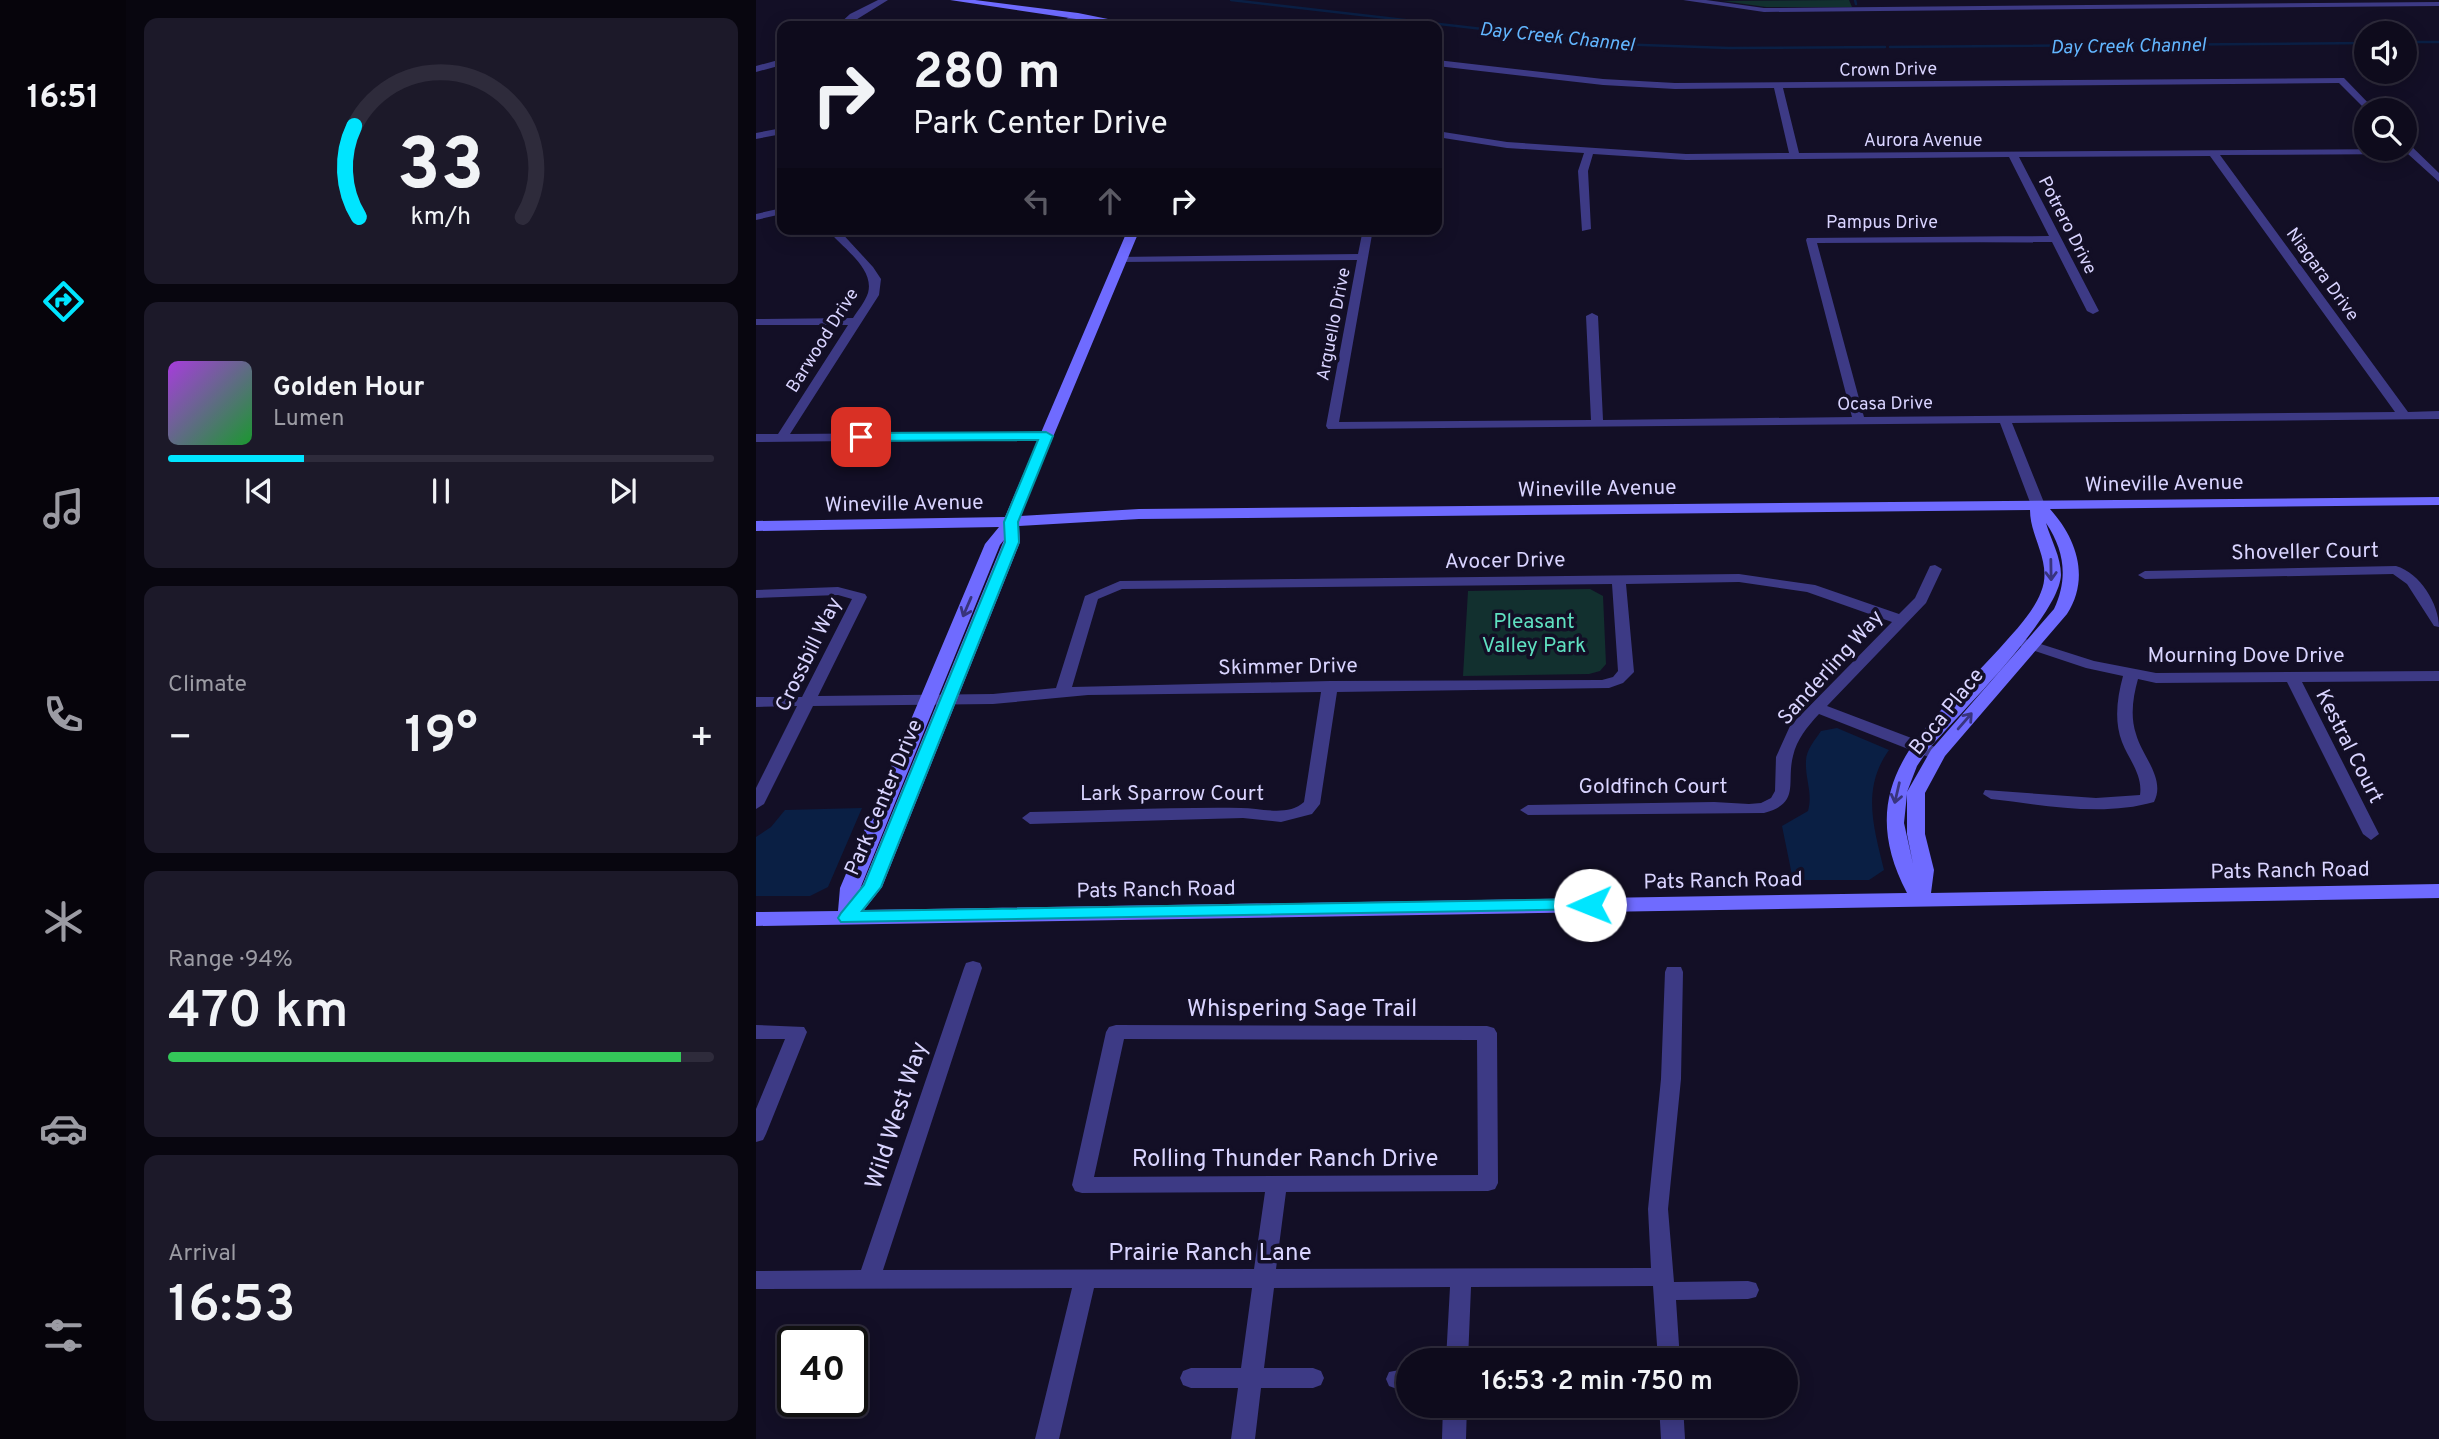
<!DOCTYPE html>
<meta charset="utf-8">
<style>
:root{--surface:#0e0b1c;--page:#1c1929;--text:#f1f3f6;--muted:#9b9ba3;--line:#2e2b3b;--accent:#00e5ff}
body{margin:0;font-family:Overpass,sans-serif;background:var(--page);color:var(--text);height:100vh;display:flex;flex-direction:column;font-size:26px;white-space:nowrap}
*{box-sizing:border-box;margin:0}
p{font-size:23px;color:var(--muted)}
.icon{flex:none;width:38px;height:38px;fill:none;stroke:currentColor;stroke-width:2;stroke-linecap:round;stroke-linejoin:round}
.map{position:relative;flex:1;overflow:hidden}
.details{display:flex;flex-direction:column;gap:18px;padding:18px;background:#08060f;width:630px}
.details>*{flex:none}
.guide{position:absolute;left:21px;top:21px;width:665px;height:214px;border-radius:14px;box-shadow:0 4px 18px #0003,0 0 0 2px var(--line);background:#0e0b1c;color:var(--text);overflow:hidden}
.controls{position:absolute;left:1598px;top:21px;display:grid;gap:14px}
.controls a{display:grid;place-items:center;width:63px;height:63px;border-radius:50%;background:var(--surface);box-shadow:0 4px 18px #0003,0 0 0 2px var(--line);font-size:35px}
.speed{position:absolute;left:21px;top:1326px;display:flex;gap:14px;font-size:35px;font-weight:700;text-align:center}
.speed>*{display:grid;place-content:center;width:91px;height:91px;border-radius:50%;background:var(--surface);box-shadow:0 4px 18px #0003,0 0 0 2px var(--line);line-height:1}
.speed .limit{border:4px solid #111;border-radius:10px;background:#fff;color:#111}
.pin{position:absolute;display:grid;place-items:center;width:60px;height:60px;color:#fff;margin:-30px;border-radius:14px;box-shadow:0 4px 10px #0006}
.me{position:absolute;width:77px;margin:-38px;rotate:269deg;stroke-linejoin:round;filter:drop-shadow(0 0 5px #0008)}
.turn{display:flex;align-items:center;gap:24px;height:147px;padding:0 21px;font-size:32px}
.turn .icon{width:91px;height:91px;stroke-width:2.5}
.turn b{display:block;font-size:49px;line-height:60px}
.lanes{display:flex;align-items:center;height:66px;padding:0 21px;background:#0003;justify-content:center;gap:35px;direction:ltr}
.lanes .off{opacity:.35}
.big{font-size:52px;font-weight:600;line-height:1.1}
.details .card{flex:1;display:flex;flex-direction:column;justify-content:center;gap:10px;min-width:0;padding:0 24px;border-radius:14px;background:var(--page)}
.details .dial{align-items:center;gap:0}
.dial svg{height:182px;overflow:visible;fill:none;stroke:var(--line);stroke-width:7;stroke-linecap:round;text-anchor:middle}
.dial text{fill:var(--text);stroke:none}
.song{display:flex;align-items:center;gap:21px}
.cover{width:84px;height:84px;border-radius:10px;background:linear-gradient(135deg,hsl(280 70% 55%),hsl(130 70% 35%))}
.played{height:7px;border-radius:4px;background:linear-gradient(90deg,var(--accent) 25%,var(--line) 25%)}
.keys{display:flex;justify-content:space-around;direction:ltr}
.heat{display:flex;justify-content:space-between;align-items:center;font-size:38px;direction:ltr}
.charge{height:10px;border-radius:5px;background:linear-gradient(90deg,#34c759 94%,var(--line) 0)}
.trip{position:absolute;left:640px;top:1348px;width:402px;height:70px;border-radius:35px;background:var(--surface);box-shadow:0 4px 18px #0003,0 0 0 2px var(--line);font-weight:600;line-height:70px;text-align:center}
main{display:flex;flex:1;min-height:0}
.dock{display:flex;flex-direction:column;width:126px;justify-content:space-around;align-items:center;background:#06040b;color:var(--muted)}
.dock .icon{width:49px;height:49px}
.dock .on{color:var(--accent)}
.dock b{font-size:32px;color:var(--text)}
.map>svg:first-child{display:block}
</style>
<main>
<nav class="dock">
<b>16:51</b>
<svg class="icon on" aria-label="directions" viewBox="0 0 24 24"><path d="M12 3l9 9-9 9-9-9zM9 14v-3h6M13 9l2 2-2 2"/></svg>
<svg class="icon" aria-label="music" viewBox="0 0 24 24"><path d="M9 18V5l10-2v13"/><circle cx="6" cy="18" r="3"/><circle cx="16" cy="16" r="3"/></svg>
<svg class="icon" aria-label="phone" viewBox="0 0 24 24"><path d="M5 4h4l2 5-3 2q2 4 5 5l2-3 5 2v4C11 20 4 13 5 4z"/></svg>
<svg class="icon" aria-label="climate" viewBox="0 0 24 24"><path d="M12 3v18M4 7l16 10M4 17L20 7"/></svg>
<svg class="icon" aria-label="car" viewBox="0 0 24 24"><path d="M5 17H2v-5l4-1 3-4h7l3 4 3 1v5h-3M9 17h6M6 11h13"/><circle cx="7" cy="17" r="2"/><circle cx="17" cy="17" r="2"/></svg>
<svg class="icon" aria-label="filters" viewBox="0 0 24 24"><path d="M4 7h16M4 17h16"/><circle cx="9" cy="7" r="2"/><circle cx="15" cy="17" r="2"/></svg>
</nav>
<section class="details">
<div class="card dial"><svg viewBox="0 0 100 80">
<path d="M14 69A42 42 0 1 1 86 69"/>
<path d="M14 69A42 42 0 0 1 12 29" stroke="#00e5ff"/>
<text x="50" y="56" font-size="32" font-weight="700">33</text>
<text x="50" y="72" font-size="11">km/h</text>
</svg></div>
<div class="card">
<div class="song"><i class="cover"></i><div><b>Golden Hour</b><p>Lumen</p></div></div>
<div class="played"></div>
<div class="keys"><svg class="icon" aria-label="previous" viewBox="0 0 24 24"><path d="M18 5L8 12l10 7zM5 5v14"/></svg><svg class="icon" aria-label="pause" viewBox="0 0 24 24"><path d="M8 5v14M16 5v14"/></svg><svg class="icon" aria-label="next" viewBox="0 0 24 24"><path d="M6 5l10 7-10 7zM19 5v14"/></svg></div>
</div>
<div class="card"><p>Climate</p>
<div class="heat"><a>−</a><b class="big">19°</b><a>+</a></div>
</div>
<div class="card"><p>Range · 94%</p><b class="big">470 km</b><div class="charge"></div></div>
<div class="card"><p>Arrival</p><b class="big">16:53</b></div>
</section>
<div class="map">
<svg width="1683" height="1439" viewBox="0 0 1683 1439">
<rect width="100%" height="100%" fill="#130f26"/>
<path fill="#12302f" d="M1093,0L1096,7H1010L967,1Z
M834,589L847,596L850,664L844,671L833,674L707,676L712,591Z"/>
<path fill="#0a1f44" d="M1081,728L1133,750C1105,789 1118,828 1128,870L1113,880H1037L1026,826L1052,811C1057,793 1049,779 1050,761C1050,750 1059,740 1065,731Z
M106,808L72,887L54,896H0V837L15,827L29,810Z"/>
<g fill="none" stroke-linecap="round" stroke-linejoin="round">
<path stroke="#0a1f44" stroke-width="2.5" d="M475,0L858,44L973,48L1129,47
M1099,0L1100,4
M1648,42H1683
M1134,47L1610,43"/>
<path fill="#3d3a85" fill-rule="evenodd" d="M122,0H132L90,26H81L94,14Z
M927,0H950L1008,8L1683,2V6L1008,12Z
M319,14L326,16L308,26H298Z
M26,59V65L0,72V66Z
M681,60L847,79L919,83L1588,78L1619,110H1610L1583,83L1027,88L1043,153L1648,149V141L1651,142L1683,173V182L1652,154L1464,155L1652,412L1683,411V419L1256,423L1289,505L1282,509L1275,505L1244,423L572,429L570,426L601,260L366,262L362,261V257L602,254L607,229H617L583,422L835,420L830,316L836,313L842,316L847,420L1096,417L1050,240L1051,238L1293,236L1253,157L930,160L837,154L832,171L835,229L826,231L822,171L828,153L751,148L681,137V131L751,142L930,154L1033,153L1018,88L919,89L847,85L681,66ZM1454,156L1639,412L1108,417L1061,243L1296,242L1331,311L1337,314L1343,311L1263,157Z
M26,128V134L0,139V133Z
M26,208V214L0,220V214Z
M71,229H82L117,267L125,279L123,295L34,434L290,432L296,436L294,439L0,442V434H22L92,325H0V319L97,318C102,310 109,302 112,293C119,268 85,247 71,229Z
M1179,565L1186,569L1170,603L1071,706L1187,750L1189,754L1187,758H1175L1063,714C1051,727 1041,739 1037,756C1030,783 1045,803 1008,813L772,815L764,810L772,805L958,802L993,804L1005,803L1015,798L1019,791L1020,757L1034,726L1136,622L1051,592L983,582L870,584L878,672L867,683L853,688L581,692L564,804L556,814L525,822L487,818L274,824L266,818L274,812C344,811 415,807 485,808C504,808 532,817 548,802L565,692L332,695L237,704L57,706L8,804L0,809V788L41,706L0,707V697H46L96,599L82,595L0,598V590L82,587L109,594L111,597L62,696L237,694L300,688L329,596L364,581L983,574L1059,585L1143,614L1159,598L1174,566ZM856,584L862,671L857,677L846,680L574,681L316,687L342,599L366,589Z
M1640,566C1664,573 1683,604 1683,627L1678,626L1651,584L1637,574L1389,579L1382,575L1389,571Z
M1260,636L1338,661L1400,673L1683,671V681L1546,682L1623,834L1615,840L1607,834L1531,682L1400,683L1382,679C1377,697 1374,716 1380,734C1386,756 1410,779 1398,802C1346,817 1288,805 1235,799L1227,794L1229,790L1340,798L1384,795C1387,775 1373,760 1366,742C1358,721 1361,698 1367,676L1330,668L1255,643L1253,640L1255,637Z
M217,961L224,963L226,968L127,1270L498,1269L509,1192L326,1193L319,1191L316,1185L350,1032L353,1027L360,1025L731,1026L738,1028L741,1033L742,1183L739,1189L732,1191L530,1192L520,1269L895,1268L892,1209L905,1079L909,972L911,967H925L927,972L925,1079L912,1209L918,1282L992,1281L1000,1283L1003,1290L1000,1297L992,1299L920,1300L924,1360H902L897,1286L715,1287L712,1360H690L694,1287L518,1288L508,1368H557L565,1371L568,1378L565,1385L557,1388H505L499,1439H475L482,1388H435L427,1385L424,1378L427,1371L435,1368H485L496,1288H338L303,1439H279L316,1288L0,1289V1271L105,1270L208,968L210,963ZM368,1039L721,1040L722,1175L338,1177Z
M0,1025L48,1027L51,1032L10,1134L7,1140L0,1142V1109L29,1039H0Z
M653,1368V1388L641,1389L633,1386L630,1379L633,1372Z
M687,1405H711L710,1439H686Z
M903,1405H927L929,1439H905Z"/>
<path fill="#6f6bff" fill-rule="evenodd" d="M194,0H219L322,13L387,26H367Z
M372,229H384L264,516L383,509L1683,497V505L1294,509C1321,539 1334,578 1311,614L1189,756L1169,793V834L1178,870L1175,893L1683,884V898L0,926V912L82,911L84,888L229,544L243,527L0,531V521L249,517ZM1274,510C1274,538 1297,563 1285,592C1277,613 1258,632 1244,648C1174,725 1092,780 1151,893L108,910L126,887L264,542L263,526L383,519ZM1290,523C1309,551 1312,579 1298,609L1175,750L1151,792L1161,766L1171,751C1201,716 1303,617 1305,575C1305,557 1295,540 1290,523ZM248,540L107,884L104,889L244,545ZM1151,794V834L1157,864L1148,823Z"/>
</g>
<defs><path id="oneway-shaft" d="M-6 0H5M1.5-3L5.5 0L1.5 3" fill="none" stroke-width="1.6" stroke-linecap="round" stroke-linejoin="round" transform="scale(1.75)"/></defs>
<g stroke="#38347d">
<use href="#oneway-shaft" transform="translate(1295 570) rotate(89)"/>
<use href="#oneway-shaft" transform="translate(211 607) rotate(113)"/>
<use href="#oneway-shaft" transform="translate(1209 721) rotate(-49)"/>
<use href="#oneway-shaft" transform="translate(1141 793) rotate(103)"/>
</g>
<path fill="#00e5ff" stroke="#0095a6" stroke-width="2" d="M290,432L297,436L262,522L263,542L125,887L106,911L834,899L840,901L843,905L840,909L85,922L82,918L85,913L108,885L249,542L248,522L282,440L105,441L99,437L105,433Z"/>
<g text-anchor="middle" stroke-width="7" stroke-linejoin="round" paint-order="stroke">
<g font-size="18" fill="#d9d4ff" stroke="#130f26">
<text transform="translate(1132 69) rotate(-1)" y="6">Crown Drive</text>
<text x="1167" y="146">Aurora Avenue</text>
<text x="1126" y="228">Pampus Drive</text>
<text transform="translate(1312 225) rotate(63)" y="6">Potrero Drive</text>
<text transform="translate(1567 274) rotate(54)" y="6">Niagara Drive</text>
<text transform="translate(577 324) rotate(-79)" y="6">Arguello Drive</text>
<text transform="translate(66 340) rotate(-58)" y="6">Barwood Drive</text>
<text transform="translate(1129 403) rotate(-1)" y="6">Ocasa Drive</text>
</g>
<g font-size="19" font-style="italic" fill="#62b6ff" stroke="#130f26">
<text transform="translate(801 36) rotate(6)" y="7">Day Creek Channel</text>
<text transform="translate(1372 45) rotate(-1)" y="7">Day Creek Channel</text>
</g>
<g font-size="21" fill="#d9d4ff" stroke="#130f26">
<text transform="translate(1408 483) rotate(-1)" y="7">Wineville Avenue</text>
<text transform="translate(841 488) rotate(-1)" y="7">Wineville Avenue</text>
<text transform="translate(148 503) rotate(-1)" y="7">Wineville Avenue</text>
<text transform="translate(1549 551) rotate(-1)" y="7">Shoveller Court</text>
<text transform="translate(749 560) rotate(-1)" y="7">Avocer Drive</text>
<text transform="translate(52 654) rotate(-64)" y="7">Crossbill Way</text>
<text x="1490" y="662">Mourning Dove Drive</text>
<text transform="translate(532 666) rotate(-1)" y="7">Skimmer Drive</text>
<text transform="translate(1074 667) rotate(-48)" y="7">Sanderling Way</text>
<text transform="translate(1190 711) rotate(-51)" y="7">Boca Place</text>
<text transform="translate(1594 746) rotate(63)" y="7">Kestral Court</text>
<text x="897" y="793">Goldfinch Court</text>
<text x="416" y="800">Lark Sparrow Court</text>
<text transform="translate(127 797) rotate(-67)" y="7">Park Center Drive</text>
<text transform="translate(1534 870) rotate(-1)" y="7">Pats Ranch Road</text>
<text transform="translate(967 880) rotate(-1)" y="7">Pats Ranch Road</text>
<text transform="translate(400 889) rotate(-1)" y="7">Pats Ranch Road</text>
</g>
<g font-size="21" fill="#5fe0c0" stroke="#130f26">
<text x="778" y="628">Pleasant<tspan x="778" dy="24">Valley Park</tspan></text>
</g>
<g font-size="24" fill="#d9d4ff" stroke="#130f26">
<text x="546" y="1016">Whispering Sage Trail</text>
<text transform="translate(140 1115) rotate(-72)" y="8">Wild West Way</text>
<text x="529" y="1166">Rolling Thunder Ranch Drive</text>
<text x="454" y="1260">Prairie Ranch Lane</text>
</g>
</g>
</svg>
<div class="controls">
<a><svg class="icon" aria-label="sound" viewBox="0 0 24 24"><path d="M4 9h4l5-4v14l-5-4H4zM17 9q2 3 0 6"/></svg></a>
<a><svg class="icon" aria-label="search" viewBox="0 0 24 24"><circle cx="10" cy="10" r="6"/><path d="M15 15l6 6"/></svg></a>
</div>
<div class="speed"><div class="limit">40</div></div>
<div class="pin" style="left:105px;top:437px;background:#d93025"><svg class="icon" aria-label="arrive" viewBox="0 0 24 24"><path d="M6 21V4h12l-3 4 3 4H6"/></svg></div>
<svg class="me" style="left:834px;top:905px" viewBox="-20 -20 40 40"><circle r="19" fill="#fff"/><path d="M0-13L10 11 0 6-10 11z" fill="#00e5ff"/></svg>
<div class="trip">16:53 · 2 min · 750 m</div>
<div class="guide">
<div class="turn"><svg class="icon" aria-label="right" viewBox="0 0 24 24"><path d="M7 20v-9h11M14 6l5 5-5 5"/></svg><div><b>280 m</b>Park Center Drive</div></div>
<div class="lanes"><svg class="icon off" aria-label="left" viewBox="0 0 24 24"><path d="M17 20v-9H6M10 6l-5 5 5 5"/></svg><svg class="icon off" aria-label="ahead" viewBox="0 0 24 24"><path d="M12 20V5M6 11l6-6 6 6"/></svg><svg class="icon" aria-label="right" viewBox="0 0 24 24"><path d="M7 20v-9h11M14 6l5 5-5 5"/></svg></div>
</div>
</div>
</main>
